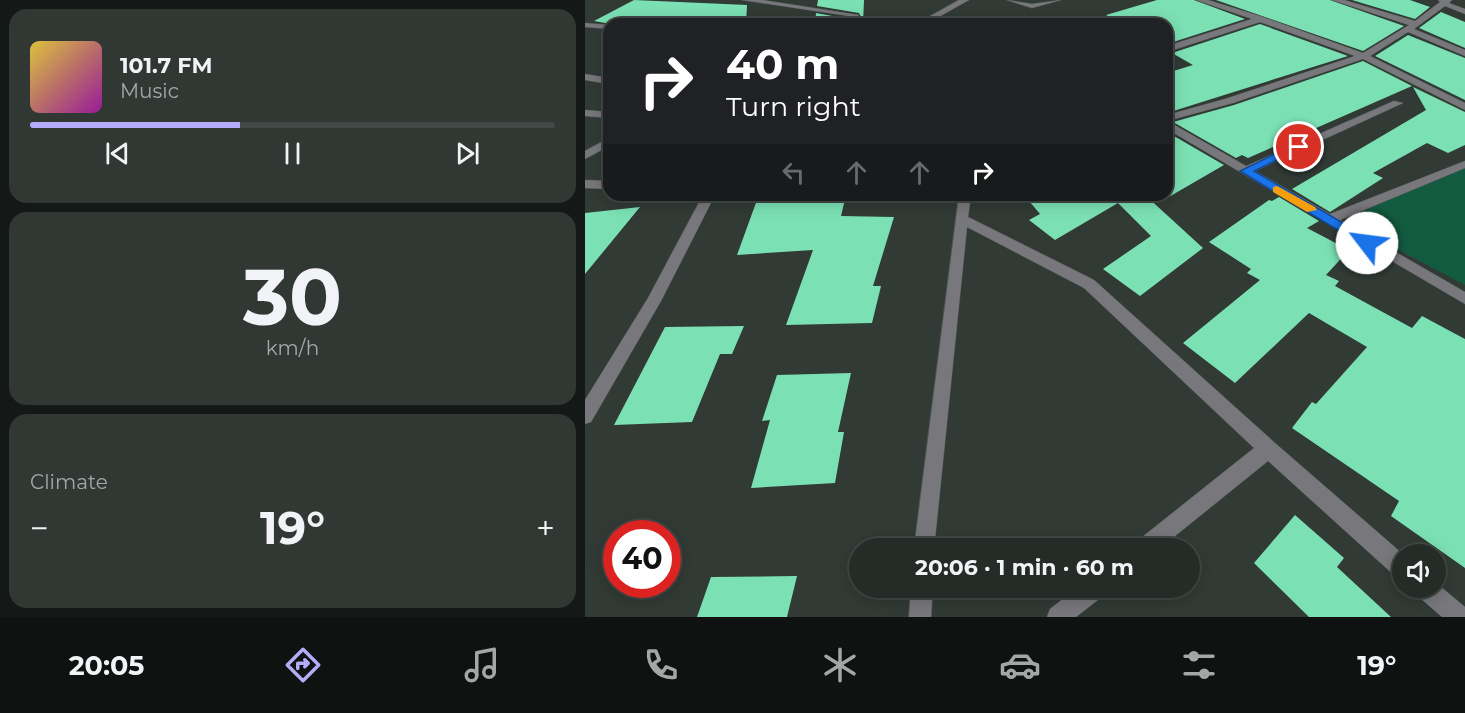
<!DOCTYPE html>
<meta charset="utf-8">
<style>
:root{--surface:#252c28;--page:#313834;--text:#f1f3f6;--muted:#a3a7a8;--line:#424845;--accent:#b4acf9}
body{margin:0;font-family:Montserrat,sans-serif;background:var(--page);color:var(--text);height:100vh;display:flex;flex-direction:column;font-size:22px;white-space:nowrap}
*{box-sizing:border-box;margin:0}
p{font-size:20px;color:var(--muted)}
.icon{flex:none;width:33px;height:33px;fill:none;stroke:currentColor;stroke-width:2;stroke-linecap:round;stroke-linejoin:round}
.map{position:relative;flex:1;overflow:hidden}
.drawer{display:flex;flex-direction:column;gap:9px;padding:9px;background:#141816;width:585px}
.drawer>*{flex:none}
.guide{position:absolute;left:18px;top:18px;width:570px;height:183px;border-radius:18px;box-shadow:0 3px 15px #0003,0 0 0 2px var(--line);background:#202124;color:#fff;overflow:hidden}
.tools{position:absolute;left:807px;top:544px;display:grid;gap:12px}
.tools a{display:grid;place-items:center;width:54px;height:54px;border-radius:50%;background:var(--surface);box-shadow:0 3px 15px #0003,0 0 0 2px var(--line);font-size:30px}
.speed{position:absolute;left:18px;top:520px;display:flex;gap:12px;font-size:30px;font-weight:700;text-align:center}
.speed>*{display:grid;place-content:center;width:78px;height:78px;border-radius:50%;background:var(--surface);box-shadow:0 3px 15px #0003,0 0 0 2px var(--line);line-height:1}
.speed .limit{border:9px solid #d22;background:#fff;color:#111}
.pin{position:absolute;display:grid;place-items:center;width:51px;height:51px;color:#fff;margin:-26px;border:3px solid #fff;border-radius:50%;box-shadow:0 2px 6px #0007}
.me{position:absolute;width:66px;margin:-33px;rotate:300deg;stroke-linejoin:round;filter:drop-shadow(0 0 4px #0008)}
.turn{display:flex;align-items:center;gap:21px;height:126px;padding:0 24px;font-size:27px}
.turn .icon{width:78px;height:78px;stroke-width:2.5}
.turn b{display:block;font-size:42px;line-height:51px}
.lanes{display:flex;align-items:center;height:57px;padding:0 24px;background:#0003;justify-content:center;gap:30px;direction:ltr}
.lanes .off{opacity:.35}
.big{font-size:45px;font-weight:700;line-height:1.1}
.drawer .card{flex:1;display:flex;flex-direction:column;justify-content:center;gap:9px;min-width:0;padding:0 21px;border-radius:18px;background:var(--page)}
.drawer .dial{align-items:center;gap:0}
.dial b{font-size:78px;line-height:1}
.song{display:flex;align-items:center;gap:18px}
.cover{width:72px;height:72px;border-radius:9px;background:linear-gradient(135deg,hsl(50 70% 55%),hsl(300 70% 35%))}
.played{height:6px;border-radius:3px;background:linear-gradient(90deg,var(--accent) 40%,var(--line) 40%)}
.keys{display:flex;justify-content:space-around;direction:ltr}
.heat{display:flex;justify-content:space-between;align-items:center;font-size:33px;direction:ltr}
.trip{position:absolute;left:264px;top:538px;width:351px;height:60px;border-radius:30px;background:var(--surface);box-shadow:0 3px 15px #0003,0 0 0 2px var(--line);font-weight:700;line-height:60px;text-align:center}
.tab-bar{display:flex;height:96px;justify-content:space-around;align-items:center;background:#0f1210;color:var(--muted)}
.tab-bar .icon{width:42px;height:42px}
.tab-bar .on{color:var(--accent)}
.tab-bar b{font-size:27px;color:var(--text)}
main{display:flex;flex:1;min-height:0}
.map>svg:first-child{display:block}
</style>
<main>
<section class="drawer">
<div class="card">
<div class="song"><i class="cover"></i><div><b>101.7 FM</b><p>Music</p></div></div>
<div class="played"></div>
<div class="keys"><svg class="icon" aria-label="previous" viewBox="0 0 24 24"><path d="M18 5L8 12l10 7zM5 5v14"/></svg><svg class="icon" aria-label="pause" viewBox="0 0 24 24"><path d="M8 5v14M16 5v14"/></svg><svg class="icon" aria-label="next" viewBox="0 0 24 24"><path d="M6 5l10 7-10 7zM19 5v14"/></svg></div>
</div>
<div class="card dial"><b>30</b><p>km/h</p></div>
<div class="card"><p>Climate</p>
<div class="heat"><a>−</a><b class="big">19°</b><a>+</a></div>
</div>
</section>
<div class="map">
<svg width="880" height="617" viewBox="0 0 880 617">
<rect width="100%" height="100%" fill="#313a35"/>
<path fill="#125b40" d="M880,161V285L759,221Z"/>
<path fill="#7be0b4" d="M49,0L162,5L161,24H26L9,21Z
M233,0H279L278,24H267L276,17L274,13L232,6Z
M572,0H609L660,19L582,44V24H537L521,15Z
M631,0H745L819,26L778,51Z
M767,0H825L845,7L830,19Z
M856,12L880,22V48L834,28Z
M231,13L258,18L253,24H230Z
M675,24L763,56L582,113V73L608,65L587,53Z
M823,35L880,58V100L790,56Z
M778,61L827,86L663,158L657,155L651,158L588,122L649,105Z
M828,87L880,112V145L863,153L842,143L788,173L798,178L745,212L707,189L841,110Z
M582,132L639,165L582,198Z
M236,195H261L256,216L309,217L288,286H296L287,323L201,325L228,250L152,255L172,200Z
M439,195H560L618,248L555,296L518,269L566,236L533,203L470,240L444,220L455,214Z
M694,197L734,221L722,228L764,250L741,275L754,281L750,286L827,328L837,316L880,339V568L806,516L814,501L707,428L727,402L731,404L782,347L724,313L650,383L598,343L675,280L662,273L666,269L624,242L684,200L687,201Z
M55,207L0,274V213Z
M159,326L147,354H135L107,422L29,425L80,327Z
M266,373L253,432H259L250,483L166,488L185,420L177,421L192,375Z
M710,515L759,558L752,567L806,617H724L669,563Z
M212,576L202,617H112L126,577Z"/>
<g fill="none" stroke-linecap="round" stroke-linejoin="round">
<g stroke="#505854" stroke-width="1">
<path id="minor" d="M157,0H177L274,15L264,24H255L263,16Z
M374,0H384L341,24H331Z
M422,0L447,4L476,0L447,8Z
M611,0H623L678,17L778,53L824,25L747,0H759L830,21L855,2L853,0H867L864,3L880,9V14L860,6L829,29L880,50V56L823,32L785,56L880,103V110L778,59L648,103L582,121V115L640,99L770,56L675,22L582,52V46L667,19Z
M0,23L24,25V29L0,27Z
M0,74L24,78V84L0,80Z
M809,101L818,103L670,171L745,214L880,161V168L755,220L880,292V304L582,129V122L586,123L661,166Z
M0,110L24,112V118L0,116Z
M24,138V146L0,159V151Z
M0,180L24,181V189L0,188Z
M118,195H130L76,301L6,422L0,424V400L63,298Z
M374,195H386L383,217L509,280L690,443L819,555L818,578L810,576L683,461L574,549H548L551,542L669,448L499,288L382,227L349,549H329Z
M850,582L880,607V617H857L833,596L830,588H850Z
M326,588H348L346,617H324Z
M492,588H521L518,596L491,617H462L465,609Z"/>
</g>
<use href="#minor" fill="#78787c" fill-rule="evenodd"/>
</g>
<path fill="#1a73e8" stroke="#114b97" stroke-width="1.5" d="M710,144L719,147L669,171L787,240V245H778L655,171Z"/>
<path fill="#f59e0b" d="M692,186L730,207L732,210L722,212L688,192V187Z"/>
</svg>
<div class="tools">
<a><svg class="icon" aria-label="sound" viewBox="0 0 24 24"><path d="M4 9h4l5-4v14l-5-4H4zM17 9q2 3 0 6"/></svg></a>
</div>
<div class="speed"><div class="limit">40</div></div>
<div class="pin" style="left:714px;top:147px;background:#d93025"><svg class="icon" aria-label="arrive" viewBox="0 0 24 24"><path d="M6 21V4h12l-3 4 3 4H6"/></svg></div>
<svg class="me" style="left:782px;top:243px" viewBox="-20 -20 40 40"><circle r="19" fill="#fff"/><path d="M0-13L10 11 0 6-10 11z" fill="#1a73e8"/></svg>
<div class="trip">20:06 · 1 min · 60 m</div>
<div class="guide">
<div class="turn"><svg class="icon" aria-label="right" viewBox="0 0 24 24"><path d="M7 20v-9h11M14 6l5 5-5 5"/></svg><div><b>40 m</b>Turn right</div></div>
<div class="lanes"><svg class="icon off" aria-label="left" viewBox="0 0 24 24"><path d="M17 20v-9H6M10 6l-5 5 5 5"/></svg><svg class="icon off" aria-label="ahead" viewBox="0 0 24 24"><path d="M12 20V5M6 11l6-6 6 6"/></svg><svg class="icon off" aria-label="ahead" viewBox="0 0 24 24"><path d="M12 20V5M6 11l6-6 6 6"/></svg><svg class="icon" aria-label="right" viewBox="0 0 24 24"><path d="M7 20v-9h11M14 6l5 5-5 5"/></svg></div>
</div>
</div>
</main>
<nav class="tab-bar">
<b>20:05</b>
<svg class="icon on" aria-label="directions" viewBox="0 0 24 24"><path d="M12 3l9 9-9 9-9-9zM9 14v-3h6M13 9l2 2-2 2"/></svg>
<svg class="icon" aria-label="music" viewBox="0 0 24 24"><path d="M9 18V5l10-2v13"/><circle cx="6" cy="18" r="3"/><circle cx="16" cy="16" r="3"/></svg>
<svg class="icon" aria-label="phone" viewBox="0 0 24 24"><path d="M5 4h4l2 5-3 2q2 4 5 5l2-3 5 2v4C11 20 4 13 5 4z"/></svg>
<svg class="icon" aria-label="climate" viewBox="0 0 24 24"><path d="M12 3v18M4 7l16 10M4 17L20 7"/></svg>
<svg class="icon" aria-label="car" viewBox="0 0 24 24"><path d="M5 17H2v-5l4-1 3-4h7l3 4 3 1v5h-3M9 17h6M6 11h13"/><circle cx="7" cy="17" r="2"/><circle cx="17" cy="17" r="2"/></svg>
<svg class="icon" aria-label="filters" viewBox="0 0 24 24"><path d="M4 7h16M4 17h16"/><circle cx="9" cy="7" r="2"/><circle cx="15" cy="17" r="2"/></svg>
<b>19°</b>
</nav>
